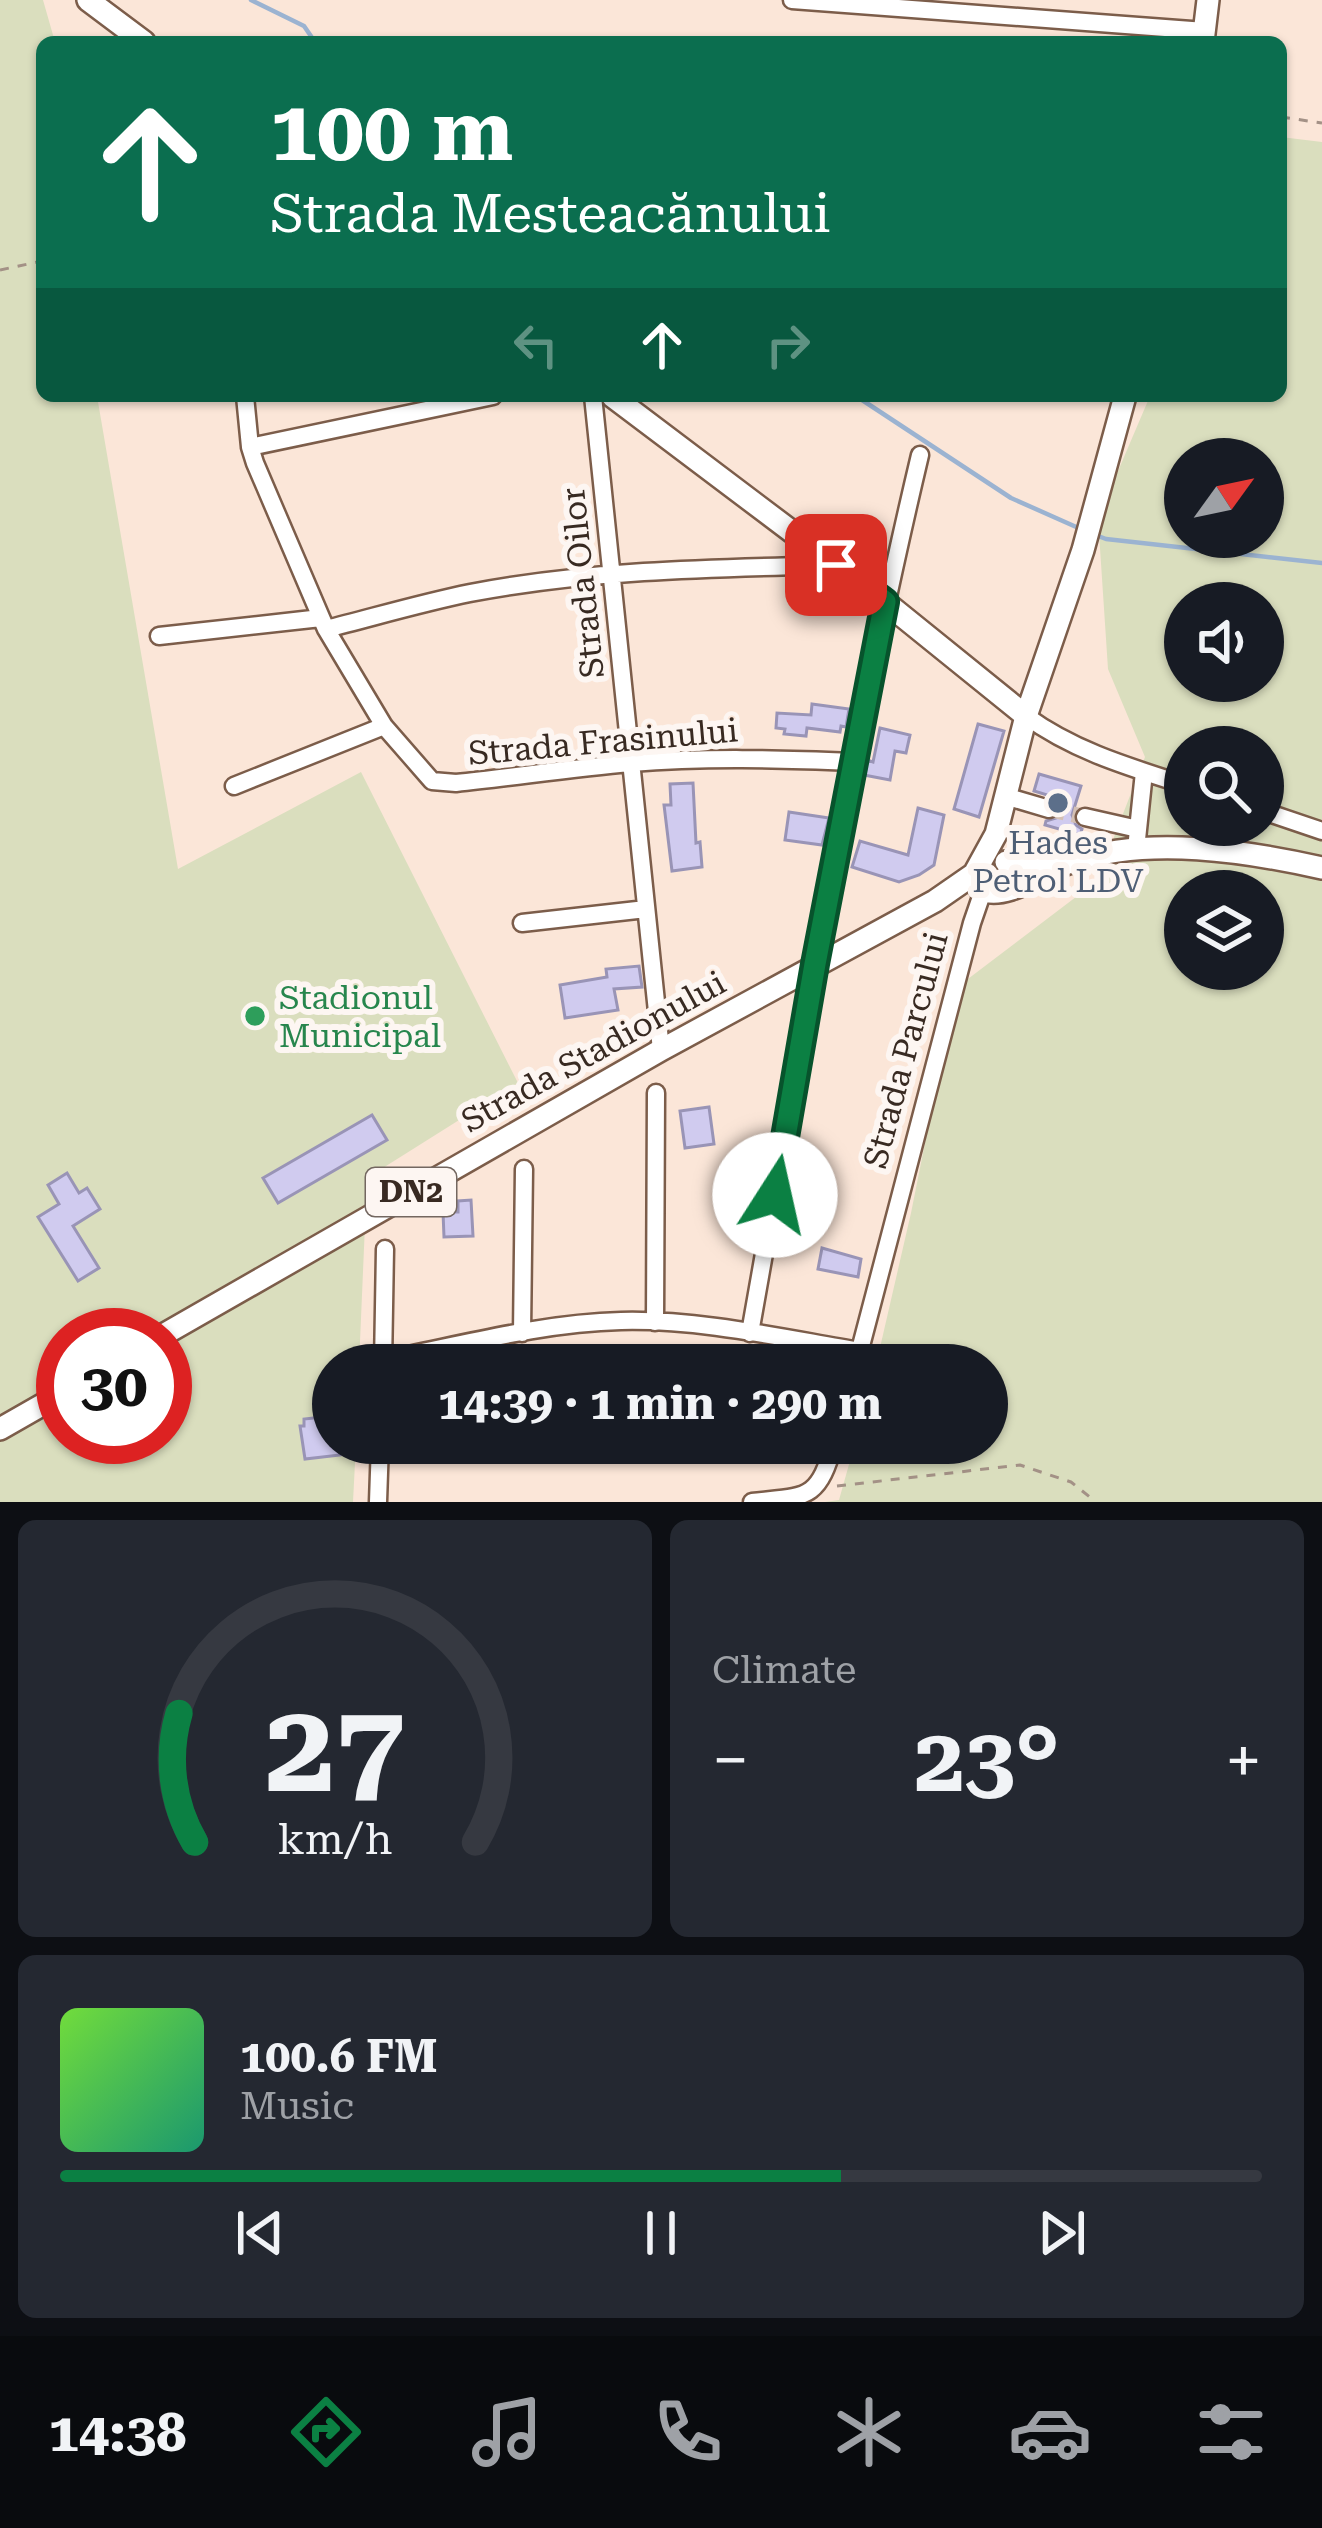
<!DOCTYPE html>
<meta charset="utf-8">
<style>
:root{--surface:#171b24;--page:#242831;--text:#f1f3f6;--muted:#9ea1a6;--line:#363941;--accent:#0b8043}
body{margin:0;font-family:"Roboto Serif",serif;background:var(--page);color:var(--text);height:100vh;display:flex;flex-direction:column;font-size:45px;white-space:nowrap}
*{box-sizing:border-box;margin:0}
p{font-size:39px;color:var(--muted)}
.icon{flex:none;width:66px;height:66px;fill:none;stroke:currentColor;stroke-width:2;stroke-linecap:round;stroke-linejoin:round}
.map{position:relative;height:1502px;overflow:hidden}
.side{display:flex;flex-direction:column;gap:18px;padding:18px;background:#0d0f14;flex:1}
.side>*{flex:none}
.top-card{position:absolute;left:36px;top:36px;width:1251px;height:366px;border-radius:18px;box-shadow:0 3px 9px #0004;background:#0b6e4f;color:#fff;overflow:hidden}
.needle{width:78px;rotate:57deg}
.tools{position:absolute;left:1164px;top:438px;display:grid;gap:24px}
.tools a{display:grid;place-items:center;width:120px;height:120px;border-radius:50%;background:var(--surface);box-shadow:0 3px 9px #0004;font-size:60px}
.speed{position:absolute;left:36px;top:1308px;display:flex;gap:24px;font-size:60px;font-weight:700;text-align:center}
.speed>*{display:grid;place-content:center;width:156px;height:156px;border-radius:50%;background:var(--surface);box-shadow:0 3px 9px #0004;line-height:1}
.speed .limit{border:18px solid #d22;background:#fff;color:#111}
.pin{position:absolute;display:grid;place-items:center;width:102px;height:102px;color:#fff;margin:-51px;border-radius:24px;box-shadow:0 6px 18px #0006}
.me{position:absolute;width:132px;margin:-66px;rotate:10deg;stroke-linejoin:round;filter:drop-shadow(0 0 9px #0008)}
.turn{display:flex;align-items:center;gap:42px;height:252px;padding:0 36px;font-size:54px}
.turn .icon{width:156px;height:156px;stroke-width:2.5}
.turn b{display:block;font-size:84px;line-height:102px}
.lanes{display:flex;align-items:center;height:114px;padding:0 36px;background:#0003;justify-content:center;gap:60px;direction:ltr}
.lanes .off{opacity:.35}
.big{font-size:90px;font-weight:700;line-height:1.1}
.side .widget{flex:1;display:flex;flex-direction:column;justify-content:center;gap:18px;min-width:0;padding:0 42px;border-radius:18px;background:var(--page)}
.side .dial{align-items:center;gap:0}
.dial svg{height:312px;overflow:visible;fill:none;stroke:var(--line);stroke-width:7;stroke-linecap:round;text-anchor:middle}
.dial text{fill:var(--text);stroke:none}
.song{display:flex;align-items:center;gap:36px}
.cover{width:144px;height:144px;border-radius:18px;background:linear-gradient(135deg,hsl(100 70% 55%),hsl(160 70% 35%))}
.played{height:12px;border-radius:6px;background:linear-gradient(90deg,var(--accent) 65%,var(--line) 65%)}
.keys{display:flex;justify-content:space-around;direction:ltr}
.heat{display:flex;justify-content:space-between;align-items:center;font-size:66px;direction:ltr}
.side .tiles{flex:1;display:grid;gap:18px;grid-template-columns:1fr 1fr}
.widget:last-child{grid-column:span 2}
.trip{position:absolute;left:312px;top:1344px;width:696px;height:120px;border-radius:60px;background:var(--surface);box-shadow:0 3px 9px #0004;font-weight:700;line-height:120px;text-align:center}
.dock{display:flex;height:192px;justify-content:space-around;align-items:center;background:#090b0e;color:var(--muted)}
.dock .icon{width:84px;height:84px}
.dock .current{color:var(--accent)}
.dock b{font-size:54px;color:var(--text)}
.map>svg:first-child{display:block}
</style>
<div class="map">
<svg width="1322" height="1502" viewBox="0 0 1322 1502">
<rect width="100%" height="100%" fill="#fbe6d8"/>
<path fill="#dadebe" fill-rule="evenodd" d="M0,0H43L55,42H42V396H97L178,869L361,772L518,1083L367,1178L359,1365H333V1443H356L353,1502H0ZM63,1335H165V1437H63Z
M1281,137L1322,142V1502H825L839,1500L855,1443H987V1365H876L911,1213L956,988L1097,881L1145,757L1108,669L1098,518L1150,396H1281ZM1185,459H1263V537H1185ZM1185,603H1263V681H1185ZM1185,747H1263V825H1185ZM1185,891H1263V969H1185Z"/>
<g fill="none" stroke-linecap="round" stroke-linejoin="round">
<path stroke="#9bb3d1" stroke-width="4.5" d="M251,0L304,26L315,42
M856,396L1011,498L1083,530
M1093,534L1106,539L1322,563"/>
</g>
<path fill="#d0cbef" stroke="#9994b6" stroke-width="3" d="M812,704L849,709L846,727L841,726L840,732L807,728L806,736L784,734L785,729L776,728L777,713L811,715Z
M978,724L1004,731L979,817L954,809Z
M880,728L910,735L906,753L895,751L890,780L864,775L867,760L873,762Z
M1039,774L1081,786L1072,815L1076,825L1082,829L1080,835L1045,825L1046,821L1059,817L1062,807L1054,797L1034,791Z
M693,783L696,843L700,842L702,867L672,871L664,805H671L670,784Z
M918,808L944,815L934,865L919,875L899,882L852,867L860,841L908,855Z
M789,812L829,818L822,845L785,840Z
M639,966L642,987L614,989L618,1010L565,1018L560,985L607,977L606,969Z
M709,1107L714,1144L685,1148L680,1111Z
M372,1115L387,1140L278,1203L263,1178Z
M67,1173L79,1193L87,1188L100,1209L73,1226L99,1268L78,1281L38,1217L59,1204L48,1185Z
M471,1200L473,1236L444,1237L443,1212H458V1201Z
M822,1248L861,1259L858,1277L818,1269Z
M323,1417L324,1425L333,1424V1443H338L340,1455L305,1459L300,1426H304V1419Z"/>
<g fill="none" stroke-linecap="round" stroke-linejoin="round">
<path stroke="#d4c0b4" stroke-width="16" stroke-dasharray="16 8" stroke-linecap="butt" d="M1049,809L1085,817"/>
<g stroke="#7c5d4a" stroke-width="21">
<path id="minor" d="M792,0L1205,31
M245,396L250,447L255,463L326,629L384,726L432,781L456,783C514,777 572,768 631,763C705,757 779,759 854,762
M593,396L661,1050
M250,447L493,396
M326,629C374,617 421,603 470,593C590,570 714,568 836,565
M159,636L321,618
M1026,716C1074,751 1129,767 1185,785
M234,786L384,726
M1005,796L1049,809
M1263,811L1322,831
M1085,817L1138,829
M1136,849L1144,772
M522,923L646,909
M655,1322L656,1093
M522,1333L524,1169
M750,1333C802,1040 851,746 920,455
M383,1360C461,1345 541,1323 621,1321C700,1319 782,1338 860,1351
M383,1365L385,1249
M856,1365L972,923L983,891
M378,1502L380,1443
M752,1502C807,1496 818,1501 834,1443"/>
</g>
<g stroke="#7c5d4a" stroke-width="26">
<path id="major" d="M88,0L144,42
M1203,42L1208,0
M612,396L885,602L1026,716
M1006,862L1053,860L1067,862
M974,874L980,889C1005,903 1049,868 1074,861C1149,836 1246,851 1322,868
M163,1335L661,1050L935,901L974,874L996,834L1026,716L1083,550L1125,396
M0,1429L63,1393"/>
</g>
<path stroke="#a39186" stroke-width="3" stroke-dasharray="9 9" stroke-linecap="butt" d="M1281,117L1322,123
M0,270L42,261
M837,1486L1020,1465L1071,1482L1096,1502"/>
<use href="#minor" stroke="#fff" stroke-width="16"/>
<use href="#major" stroke="#fff" stroke-width="21"/>
</g>
<g fill="none" stroke-linecap="round" stroke-linejoin="round">
<g stroke="#07532c" stroke-width="30">
<path id="route" d="M775,1195L815,964L885,602L836,565"/>
</g>
<use href="#route" stroke="#0b8043" stroke-width="21"/>
</g>
<circle fill="#5c6f8a" stroke="#fdf6f2" stroke-width="4.5" cx="1058" cy="803" r="12"/>
<circle fill="#2e9e5b" stroke="#fdf6f2" stroke-width="4.5" cx="255" cy="1016" r="12"/>
<g text-anchor="middle" stroke-width="12" stroke-linejoin="round" paint-order="stroke">
<rect fill="#fdf6f2" stroke="#736760" stroke-width="3" x="366" y="1168" width="90" height="48" rx="9"/>
<g font-size="30" font-weight="bold" fill="#382a22">
<text x="411" y="1202">DN2</text>
</g>
<g font-size="33" fill="#382a22" stroke="#fdf6f2">
<text transform="translate(582 583) rotate(-96)" y="12">Strada Oilor</text>
<text transform="translate(603 741) rotate(-5)" y="12">Strada Frasinului</text>
<text transform="translate(905 1050) rotate(-75)" y="12">Strada Parcului</text>
<text transform="translate(593 1051) rotate(-29)" y="12">Strada Stadionului</text>
</g>
<g font-size="33" fill="#4e5e75" stroke="#fdf6f2">
<text x="1058" y="854">Hades<tspan x="1058" dy="38">Petrol LDV</tspan></text>
</g>
<g font-size="33" fill="#27864d" stroke="#fdf6f2" text-anchor="start">
<text x="279" y="1009">Stadionul<tspan x="279" dy="38">Municipal</tspan></text>
</g>
</g>
</svg>
<div class="tools">
<a><svg class="needle" viewBox="-14 -14 28 28"><path d="M0-13l5 13h-10z" fill="#e53935"/><path d="M0 13l5-13h-10z" fill="#9ea1a6"/></svg></a>
<a><svg class="icon" aria-label="sound" viewBox="0 0 24 24"><path d="M4 9h4l5-4v14l-5-4H4zM17 9q2 3 0 6"/></svg></a>
<a><svg class="icon" aria-label="search" viewBox="0 0 24 24"><circle cx="10" cy="10" r="6"/><path d="M15 15l6 6"/></svg></a>
<a><svg class="icon" aria-label="layers" viewBox="0 0 24 24"><path d="M12 4l9 5-9 5-9-5zM3 14l9 5 9-5"/></svg></a>
</div>
<div class="speed"><div class="limit">30</div></div>
<div class="pin" style="left:836px;top:565px;background:#d93025"><svg class="icon" aria-label="arrive" viewBox="0 0 24 24"><path d="M6 21V4h12l-3 4 3 4H6"/></svg></div>
<svg class="me" style="left:775px;top:1195px" viewBox="-20 -20 40 40"><circle r="19" fill="#fff"/><path d="M0-13L10 11 0 6-10 11z" fill="#0b8043"/></svg>
<div class="trip">14:39 · 1 min · 290 m</div>
<div class="top-card">
<div class="turn"><svg class="icon" aria-label="ahead" viewBox="0 0 24 24"><path d="M12 20V5M6 11l6-6 6 6"/></svg><div><b>100 m</b>Strada Mesteacănului</div></div>
<div class="lanes"><svg class="icon off" aria-label="left" viewBox="0 0 24 24"><path d="M17 20v-9H6M10 6l-5 5 5 5"/></svg><svg class="icon" aria-label="ahead" viewBox="0 0 24 24"><path d="M12 20V5M6 11l6-6 6 6"/></svg><svg class="icon off" aria-label="right" viewBox="0 0 24 24"><path d="M7 20v-9h11M14 6l5 5-5 5"/></svg></div>
</div>
</div>
<section class="side">
<div class="tiles">
<div class="widget dial"><svg viewBox="0 0 100 80">
<path d="M14 69A42 42 0 1 1 86 69"/>
<path d="M14 69A42 42 0 0 1 10 36" stroke="#0b8043"/>
<text x="50" y="56" font-size="32" font-weight="700">27</text>
<text x="50" y="72" font-size="11">km/h</text>
</svg></div>
<div class="widget"><p>Climate</p>
<div class="heat"><a>−</a><b class="big">23°</b><a>+</a></div>
</div>
<div class="widget">
<div class="song"><i class="cover"></i><div><b>100.6 FM</b><p>Music</p></div></div>
<div class="played"></div>
<div class="keys"><svg class="icon" aria-label="previous" viewBox="0 0 24 24"><path d="M18 5L8 12l10 7zM5 5v14"/></svg><svg class="icon" aria-label="pause" viewBox="0 0 24 24"><path d="M8 5v14M16 5v14"/></svg><svg class="icon" aria-label="next" viewBox="0 0 24 24"><path d="M6 5l10 7-10 7zM19 5v14"/></svg></div>
</div>
</div>
</section>
<nav class="dock">
<b>14:38</b>
<svg class="icon current" aria-label="directions" viewBox="0 0 24 24"><path d="M12 3l9 9-9 9-9-9zM9 14v-3h6M13 9l2 2-2 2"/></svg>
<svg class="icon" aria-label="music" viewBox="0 0 24 24"><path d="M9 18V5l10-2v13"/><circle cx="6" cy="18" r="3"/><circle cx="16" cy="16" r="3"/></svg>
<svg class="icon" aria-label="phone" viewBox="0 0 24 24"><path d="M5 4h4l2 5-3 2q2 4 5 5l2-3 5 2v4C11 20 4 13 5 4z"/></svg>
<svg class="icon" aria-label="climate" viewBox="0 0 24 24"><path d="M12 3v18M4 7l16 10M4 17L20 7"/></svg>
<svg class="icon" aria-label="car" viewBox="0 0 24 24"><path d="M5 17H2v-5l4-1 3-4h7l3 4 3 1v5h-3M9 17h6M6 11h13"/><circle cx="7" cy="17" r="2"/><circle cx="17" cy="17" r="2"/></svg>
<svg class="icon" aria-label="filters" viewBox="0 0 24 24"><path d="M4 7h16M4 17h16"/><circle cx="9" cy="7" r="2"/><circle cx="15" cy="17" r="2"/></svg>
</nav>
